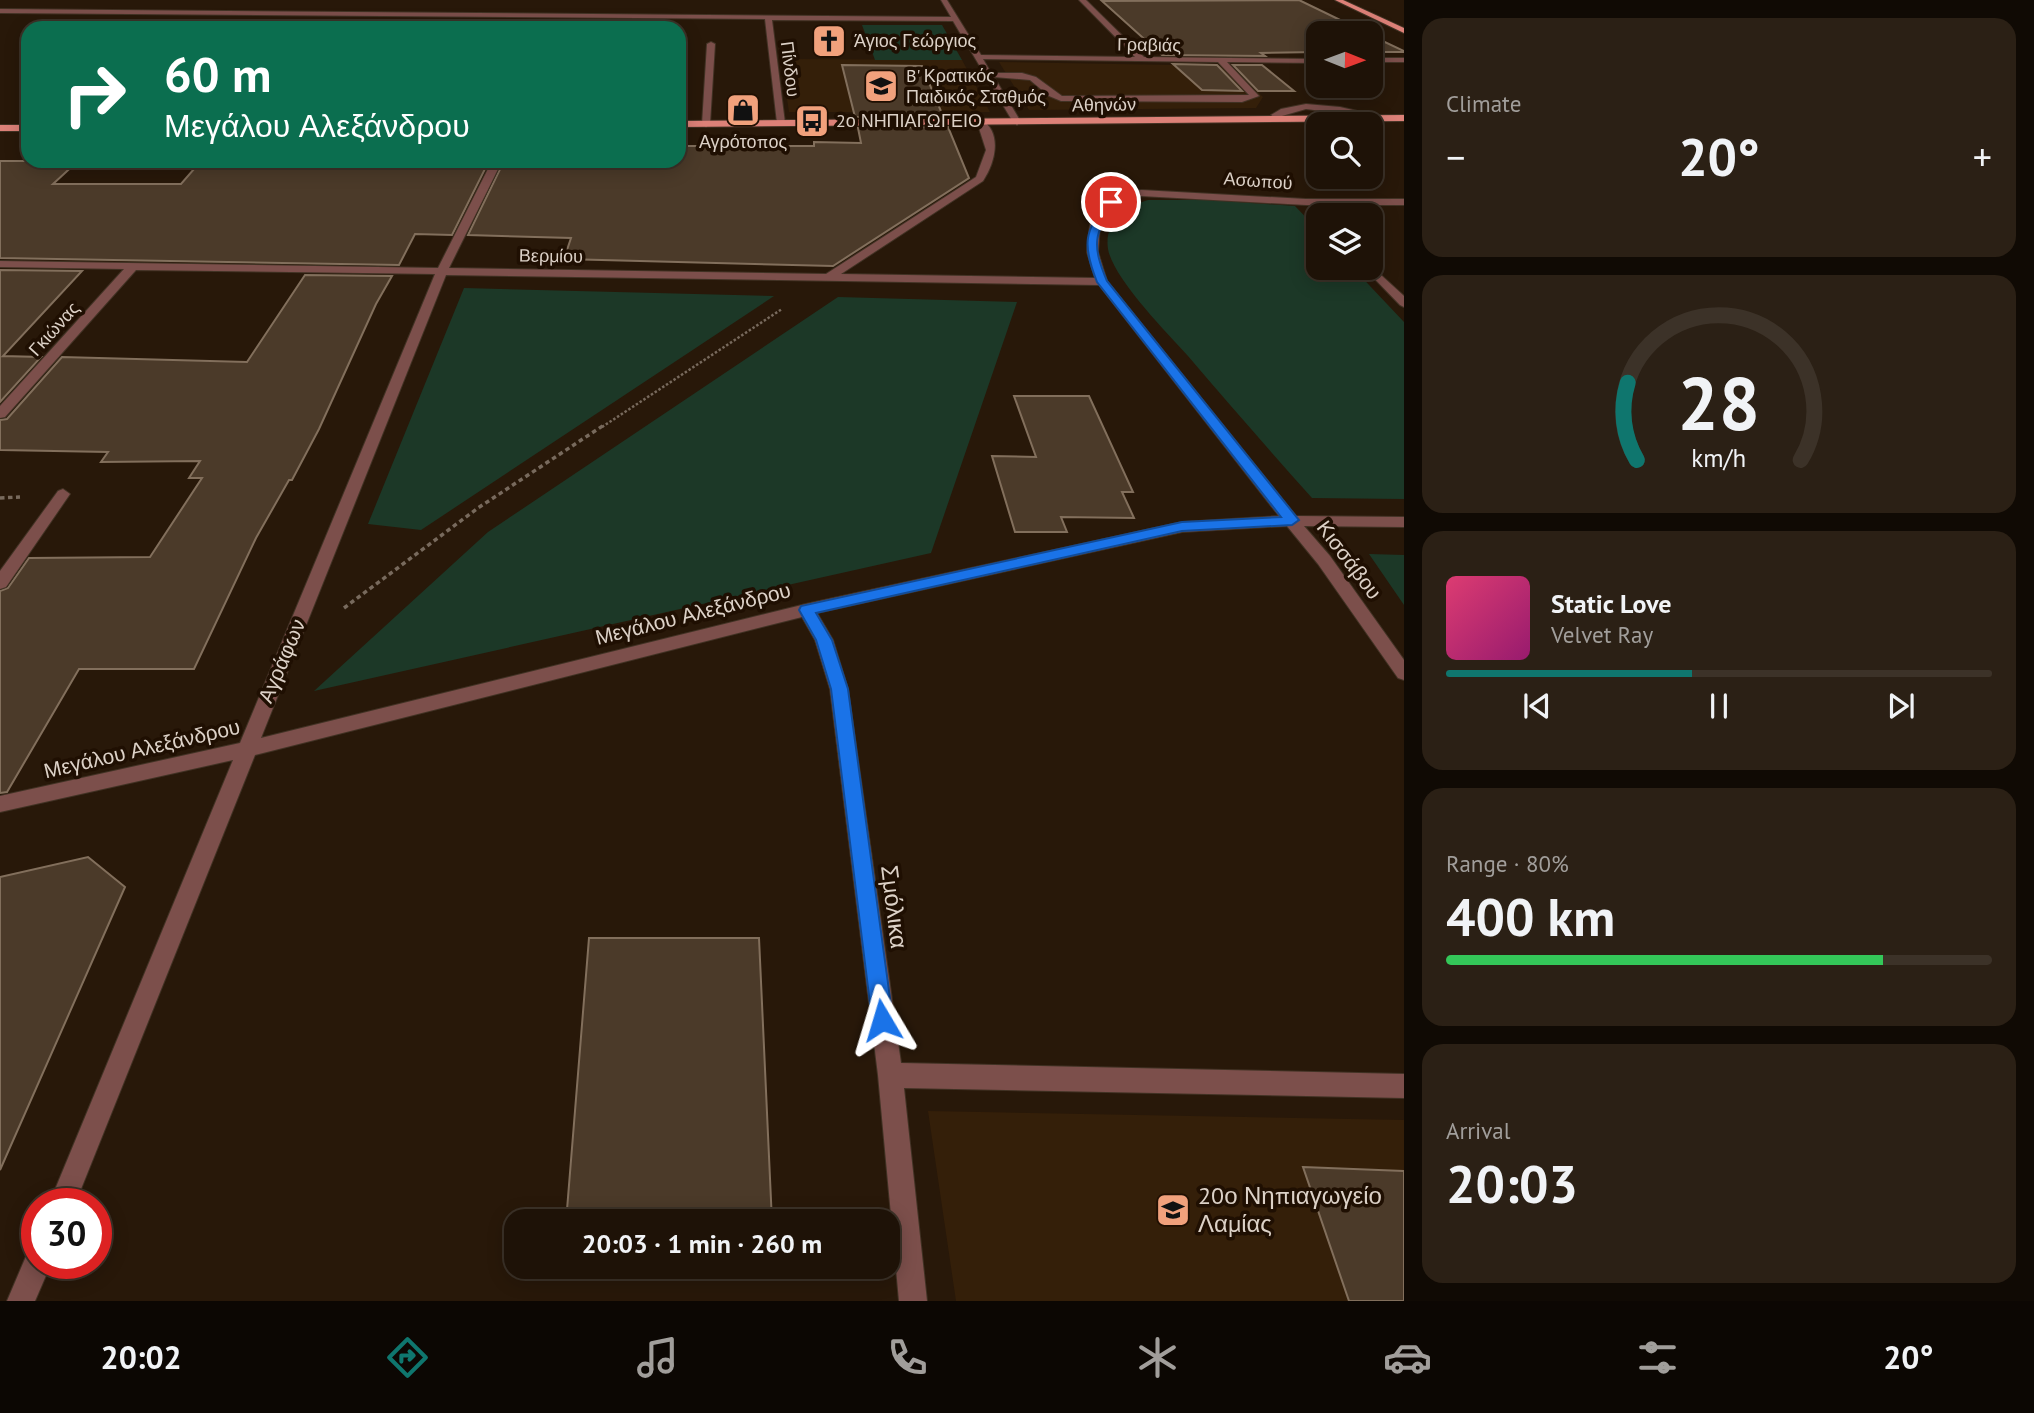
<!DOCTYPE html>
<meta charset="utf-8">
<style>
:root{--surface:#1e1207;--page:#2b2015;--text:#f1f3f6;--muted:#a19e9b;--line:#3c3228;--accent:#0f766e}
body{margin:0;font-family:"PT Sans",sans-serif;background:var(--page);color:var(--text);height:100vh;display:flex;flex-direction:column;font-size:26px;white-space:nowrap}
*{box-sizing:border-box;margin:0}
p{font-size:23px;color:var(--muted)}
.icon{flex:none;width:38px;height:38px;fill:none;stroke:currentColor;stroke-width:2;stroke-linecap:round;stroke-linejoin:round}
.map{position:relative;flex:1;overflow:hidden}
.drawer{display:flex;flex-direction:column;gap:18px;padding:18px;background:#100a04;width:630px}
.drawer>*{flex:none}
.hud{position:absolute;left:21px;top:21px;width:665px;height:147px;border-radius:21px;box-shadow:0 4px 18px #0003,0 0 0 2px var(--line);background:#0b6e4f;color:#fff;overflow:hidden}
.needle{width:46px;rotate:91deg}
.fabs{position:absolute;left:1306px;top:21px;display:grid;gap:14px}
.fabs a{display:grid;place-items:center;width:77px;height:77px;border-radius:14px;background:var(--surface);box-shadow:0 4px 18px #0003,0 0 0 2px var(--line);font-size:35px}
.speed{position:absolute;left:21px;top:1188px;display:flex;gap:14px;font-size:35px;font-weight:700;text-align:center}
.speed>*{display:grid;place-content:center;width:91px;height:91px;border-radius:50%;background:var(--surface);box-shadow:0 4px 18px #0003,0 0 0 2px var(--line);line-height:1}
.speed .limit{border:10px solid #d22;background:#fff;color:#111}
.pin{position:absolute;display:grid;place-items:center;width:60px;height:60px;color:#fff;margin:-30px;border:4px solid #fff;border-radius:50%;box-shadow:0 2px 7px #0007}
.me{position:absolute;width:77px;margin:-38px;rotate:353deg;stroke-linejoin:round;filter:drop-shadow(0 0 5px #0008)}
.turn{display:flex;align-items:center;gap:24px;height:147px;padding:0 28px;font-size:32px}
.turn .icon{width:91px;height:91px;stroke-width:2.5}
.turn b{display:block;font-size:49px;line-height:60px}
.big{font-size:52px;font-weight:800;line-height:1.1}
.drawer .widget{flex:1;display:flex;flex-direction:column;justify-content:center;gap:10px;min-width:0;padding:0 24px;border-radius:21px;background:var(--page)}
.drawer .dial{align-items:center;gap:0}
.dial svg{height:182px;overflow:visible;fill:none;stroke:var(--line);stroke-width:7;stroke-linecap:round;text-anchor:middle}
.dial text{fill:var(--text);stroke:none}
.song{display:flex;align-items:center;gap:21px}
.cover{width:84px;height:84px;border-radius:10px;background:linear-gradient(135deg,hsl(340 70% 55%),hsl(320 70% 35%))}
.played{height:7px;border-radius:4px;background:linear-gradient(90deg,var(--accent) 45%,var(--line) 45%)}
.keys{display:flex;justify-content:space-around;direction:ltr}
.heat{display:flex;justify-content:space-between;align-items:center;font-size:38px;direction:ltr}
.charge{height:10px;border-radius:5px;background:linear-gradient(90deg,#34c759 80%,var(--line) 0)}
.trip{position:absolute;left:504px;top:1209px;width:396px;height:70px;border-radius:21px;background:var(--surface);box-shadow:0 4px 18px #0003,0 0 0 2px var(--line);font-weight:800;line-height:70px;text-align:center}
.tab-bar{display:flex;height:112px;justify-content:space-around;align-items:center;background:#0c0703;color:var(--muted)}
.tab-bar .icon{width:49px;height:49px}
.tab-bar .on{color:var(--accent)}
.tab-bar b{font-size:32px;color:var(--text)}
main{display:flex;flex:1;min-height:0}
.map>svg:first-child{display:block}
</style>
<main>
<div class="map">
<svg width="1404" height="1301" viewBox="0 0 1404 1301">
<rect width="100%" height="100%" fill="#281809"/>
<path fill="#341f09" d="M781,59L962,60L990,112H789Z
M999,62L1230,66L1263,97L1256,108L1029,110Z
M928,1111L1404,1120V1301H956Z"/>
<path fill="#1c3827" d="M862,25H942L962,60H875Z
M1148,200H1209L1295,206L1318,230V268H1353L1404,322V499L1312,498C1270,451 1229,404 1188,356C1167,333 1113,278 1108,249C1104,222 1125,207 1148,200Z
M464,288L774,296L421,530L368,524Z
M838,297L1017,302L931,553L314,691L488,532Z
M1369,554L1404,555V605Z"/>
<path fill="#4b3a29" stroke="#826f5c" stroke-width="2" d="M1299,0L1367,33H1318V52L1261,53L1265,56L1162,55L1102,1Z
M1370,35L1404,51V52H1370Z
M1173,64L1217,65L1242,91L1202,90Z
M842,65L922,66L943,116L855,117Z
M1233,65H1262L1294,91H1258Z
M948,127L969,178L833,266L564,259L571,238L468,235L504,161H679V146H814V142L861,143L858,128Z
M0,161H78L53,184H181L201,161H489L452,235L415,234L399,265L0,258Z
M0,270L82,271L3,356L41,357L0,402Z
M305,275L392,276L376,304L319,429L292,480H289L256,538L194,669H79L7,792L0,793V591L8,588L29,558L150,557L202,478H189L200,461L101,462L108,452L0,450V420L7,419L62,357L247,362Z
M1014,396H1089L1133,492H1122L1134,518L1061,517L1067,532H1015L992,456L1036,457Z
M88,857L125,887L0,1170V877Z
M589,938H759L772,1222H566Z
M1303,1167L1404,1171V1301H1349Z"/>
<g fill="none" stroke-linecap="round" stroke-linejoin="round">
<g stroke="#413224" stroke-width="2">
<path id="minor" d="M941,0H947L981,55L1135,57L1079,0H1086L1144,57L1318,59V63L1227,62L1259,96L1242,102L1061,101L1049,96L1030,80L994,77L1021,122L1017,125L1013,122L953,21L772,20L785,123L781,126L777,123L765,19L0,13V9L951,17ZM983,59L1218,62L1249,95L1062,96L1036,77L1022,73H991Z
M711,42L715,44L710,124L706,127L702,124L707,44Z
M1370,58H1404V62H1370Z
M1306,104L1340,107L1366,113L1362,116L1306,109L1275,118L1271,115L1281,109Z
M981,119C1003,133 995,163 983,181L841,274L1095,278L1087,252L1090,225L1098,211L1120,195L1141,190L1306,199H1404V205H1306L1141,196L1114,207L1100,225L1098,252L1107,281L1296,516L1404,517V527L1304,526L1330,556L1404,660V680L1398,678L1318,564L1287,526L1182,532L817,613L833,640L848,689L901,1063L1404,1074V1098L904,1088L927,1301H899L878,1075L830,689L815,640L802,617L255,755L75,1204H49L233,760L0,812V796L240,743L435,274L136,270L5,417L0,418V406L124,269L0,267V261L438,268L492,161H502L449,268L826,274L976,177L986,150L977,122ZM446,275L1099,285L1279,516L1182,522L806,604L261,738Z
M1370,265L1404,296V307L1400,305L1366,270L1365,268H1370Z
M63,489L70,494L6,587L0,589V571L58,491Z
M37,1250V1264H51L35,1301H7L27,1254Z"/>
</g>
<g stroke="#413224" stroke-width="2">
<path id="major" d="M1335,0H1343L1404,28V33Z
M1404,115V121L679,127V121Z
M0,125H28V131H0Z"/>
</g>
<path stroke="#786a5d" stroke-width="2.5" stroke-dasharray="2.5 2" stroke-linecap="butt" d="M602,427L782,309"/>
<path stroke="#786a5d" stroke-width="3.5" stroke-dasharray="4.5 3.5" stroke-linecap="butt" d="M0,498L20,497
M344,608L478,508L604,425"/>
<use href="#minor" fill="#7c4f4b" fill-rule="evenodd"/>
<use href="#major" fill="#dd8178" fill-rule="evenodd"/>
</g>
<path fill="#1a73e8" stroke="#114b97" stroke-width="2" d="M1108,200L1116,202C1093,234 1092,245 1107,281L1299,520L1292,525L1182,531L816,613L832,640L848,689L893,1020L890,1027L882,1030L875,1027L872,1020L831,689L816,640L799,610L801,606L1182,522L1281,517L1097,282C1082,244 1084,232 1108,200Z"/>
<defs>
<g id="church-square" transform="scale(1.75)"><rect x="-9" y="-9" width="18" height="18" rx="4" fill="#f1a17c" stroke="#1f0f02"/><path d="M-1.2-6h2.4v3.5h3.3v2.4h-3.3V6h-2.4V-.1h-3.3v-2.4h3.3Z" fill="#111"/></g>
<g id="school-square" transform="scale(1.75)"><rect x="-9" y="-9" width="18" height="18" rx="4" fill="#f1a17c" stroke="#1f0f02"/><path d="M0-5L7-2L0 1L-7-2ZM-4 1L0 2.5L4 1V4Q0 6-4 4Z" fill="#111"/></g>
<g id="shop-square" transform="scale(1.75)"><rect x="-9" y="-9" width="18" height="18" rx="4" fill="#f1a17c" stroke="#1f0f02"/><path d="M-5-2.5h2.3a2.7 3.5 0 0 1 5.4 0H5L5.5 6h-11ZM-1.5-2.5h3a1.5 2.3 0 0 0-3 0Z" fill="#111"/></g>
<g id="bus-square" transform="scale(1.75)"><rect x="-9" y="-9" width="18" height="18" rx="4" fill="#f1a17c" stroke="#1f0f02"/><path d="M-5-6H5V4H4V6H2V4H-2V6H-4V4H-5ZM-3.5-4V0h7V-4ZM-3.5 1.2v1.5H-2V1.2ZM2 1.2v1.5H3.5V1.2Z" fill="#111"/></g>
</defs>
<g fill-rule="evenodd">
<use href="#church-square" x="829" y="41"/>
<use href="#school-square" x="881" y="86"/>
<use href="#shop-square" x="743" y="110"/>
<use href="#bus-square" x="812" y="121"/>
<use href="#school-square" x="1173" y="1210"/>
</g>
<g text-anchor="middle" stroke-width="7" stroke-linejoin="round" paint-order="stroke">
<g font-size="18" fill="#dcd1c7" stroke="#1f0f02" text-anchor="start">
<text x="854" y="47">Άγιος Γεώργιος</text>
<text x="906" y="82">B' Κρατικός<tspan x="906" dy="21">Παιδικός Σταθμός</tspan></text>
<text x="836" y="127">2ο ΝΗΠΙΑΓΩΓΕΙΟ</text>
<text x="743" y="148" text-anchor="middle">Αγρότοπος</text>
</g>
<g font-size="18" fill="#dcd1c7" stroke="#1f0f02">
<text transform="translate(1149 45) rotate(1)" y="6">Γραβιάς</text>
<text transform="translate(790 69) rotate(83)" y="6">Πίνδου</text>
<text transform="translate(1104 105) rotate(-1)" y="6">Αθηνών</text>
<text transform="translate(1258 181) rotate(4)" y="6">Ασωπού</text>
<text transform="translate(551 256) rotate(1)" y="6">Βερμίου</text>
<text transform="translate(54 329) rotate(-48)" y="6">Γκιώνας</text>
</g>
<g font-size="21" fill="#dcd1c7" stroke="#1f0f02">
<text transform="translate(1349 560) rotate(53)" y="7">Κισσάβου</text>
<text transform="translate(693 614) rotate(-14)" y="7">Μεγάλου Αλεξάνδρου</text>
<text transform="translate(282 661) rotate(-67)" y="7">Αγράφων</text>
<text transform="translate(142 749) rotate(-13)" y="7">Μεγάλου Αλεξάνδρου</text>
</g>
<g font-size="24" fill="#dcd1c7" stroke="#1f0f02">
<text transform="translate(894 907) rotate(83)" y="8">Σμόλικα</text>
</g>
<g font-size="24" fill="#dcd1c7" stroke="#1f0f02" text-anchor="start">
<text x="1198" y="1204">20ο Νηπιαγωγείο<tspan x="1198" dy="28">Λαμίας</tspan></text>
</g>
</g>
</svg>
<div class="fabs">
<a><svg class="needle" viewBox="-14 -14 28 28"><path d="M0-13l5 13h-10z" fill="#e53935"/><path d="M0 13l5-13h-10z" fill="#a19e9b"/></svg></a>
<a><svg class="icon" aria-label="search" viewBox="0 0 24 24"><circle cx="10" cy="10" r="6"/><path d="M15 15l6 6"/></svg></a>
<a><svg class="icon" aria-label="layers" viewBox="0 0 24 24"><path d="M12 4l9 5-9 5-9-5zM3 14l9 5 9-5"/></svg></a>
</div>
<div class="speed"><div class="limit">30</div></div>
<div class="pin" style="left:1111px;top:202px;background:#d93025"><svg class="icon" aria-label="arrive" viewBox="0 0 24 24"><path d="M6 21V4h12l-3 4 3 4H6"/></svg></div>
<svg class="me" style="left:882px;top:1020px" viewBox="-20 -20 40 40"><path d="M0-17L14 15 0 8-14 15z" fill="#1a73e8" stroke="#fff" stroke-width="4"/></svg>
<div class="trip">20:03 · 1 min · 260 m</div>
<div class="hud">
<div class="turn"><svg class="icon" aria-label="right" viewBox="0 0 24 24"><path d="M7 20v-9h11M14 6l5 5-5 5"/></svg><div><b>60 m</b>Μεγάλου Αλεξάνδρου</div></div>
</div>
</div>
<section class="drawer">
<div class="widget"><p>Climate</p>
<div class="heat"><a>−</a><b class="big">20°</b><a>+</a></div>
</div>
<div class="widget dial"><svg viewBox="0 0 100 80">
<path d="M14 69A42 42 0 1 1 86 69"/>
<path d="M14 69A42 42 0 0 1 10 35" stroke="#0f766e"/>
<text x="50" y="56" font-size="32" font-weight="700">28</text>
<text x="50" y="72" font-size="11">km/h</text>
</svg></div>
<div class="widget">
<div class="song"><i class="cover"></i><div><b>Static Love</b><p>Velvet Ray</p></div></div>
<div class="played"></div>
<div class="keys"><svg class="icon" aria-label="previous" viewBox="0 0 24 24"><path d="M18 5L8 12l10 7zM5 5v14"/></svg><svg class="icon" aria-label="pause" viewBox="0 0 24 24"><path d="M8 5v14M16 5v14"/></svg><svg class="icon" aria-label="next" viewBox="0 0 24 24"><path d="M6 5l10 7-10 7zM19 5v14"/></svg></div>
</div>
<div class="widget"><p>Range · 80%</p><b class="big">400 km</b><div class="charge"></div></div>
<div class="widget"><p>Arrival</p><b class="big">20:03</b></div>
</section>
</main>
<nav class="tab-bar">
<b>20:02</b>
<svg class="icon on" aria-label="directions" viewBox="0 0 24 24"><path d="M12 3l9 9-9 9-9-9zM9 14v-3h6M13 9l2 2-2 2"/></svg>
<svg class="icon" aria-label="music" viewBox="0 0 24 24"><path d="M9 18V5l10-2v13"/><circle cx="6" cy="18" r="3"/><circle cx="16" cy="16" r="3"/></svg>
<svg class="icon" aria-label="phone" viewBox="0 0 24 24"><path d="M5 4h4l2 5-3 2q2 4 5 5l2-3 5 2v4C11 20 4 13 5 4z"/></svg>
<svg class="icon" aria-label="climate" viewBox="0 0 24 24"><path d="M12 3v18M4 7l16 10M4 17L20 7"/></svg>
<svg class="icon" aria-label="car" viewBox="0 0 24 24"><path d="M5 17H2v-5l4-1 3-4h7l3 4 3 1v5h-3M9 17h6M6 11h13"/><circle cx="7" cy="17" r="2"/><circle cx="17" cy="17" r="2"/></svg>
<svg class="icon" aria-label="filters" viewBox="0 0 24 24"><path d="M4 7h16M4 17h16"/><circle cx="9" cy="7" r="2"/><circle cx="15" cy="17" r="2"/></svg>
<b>20°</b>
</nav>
